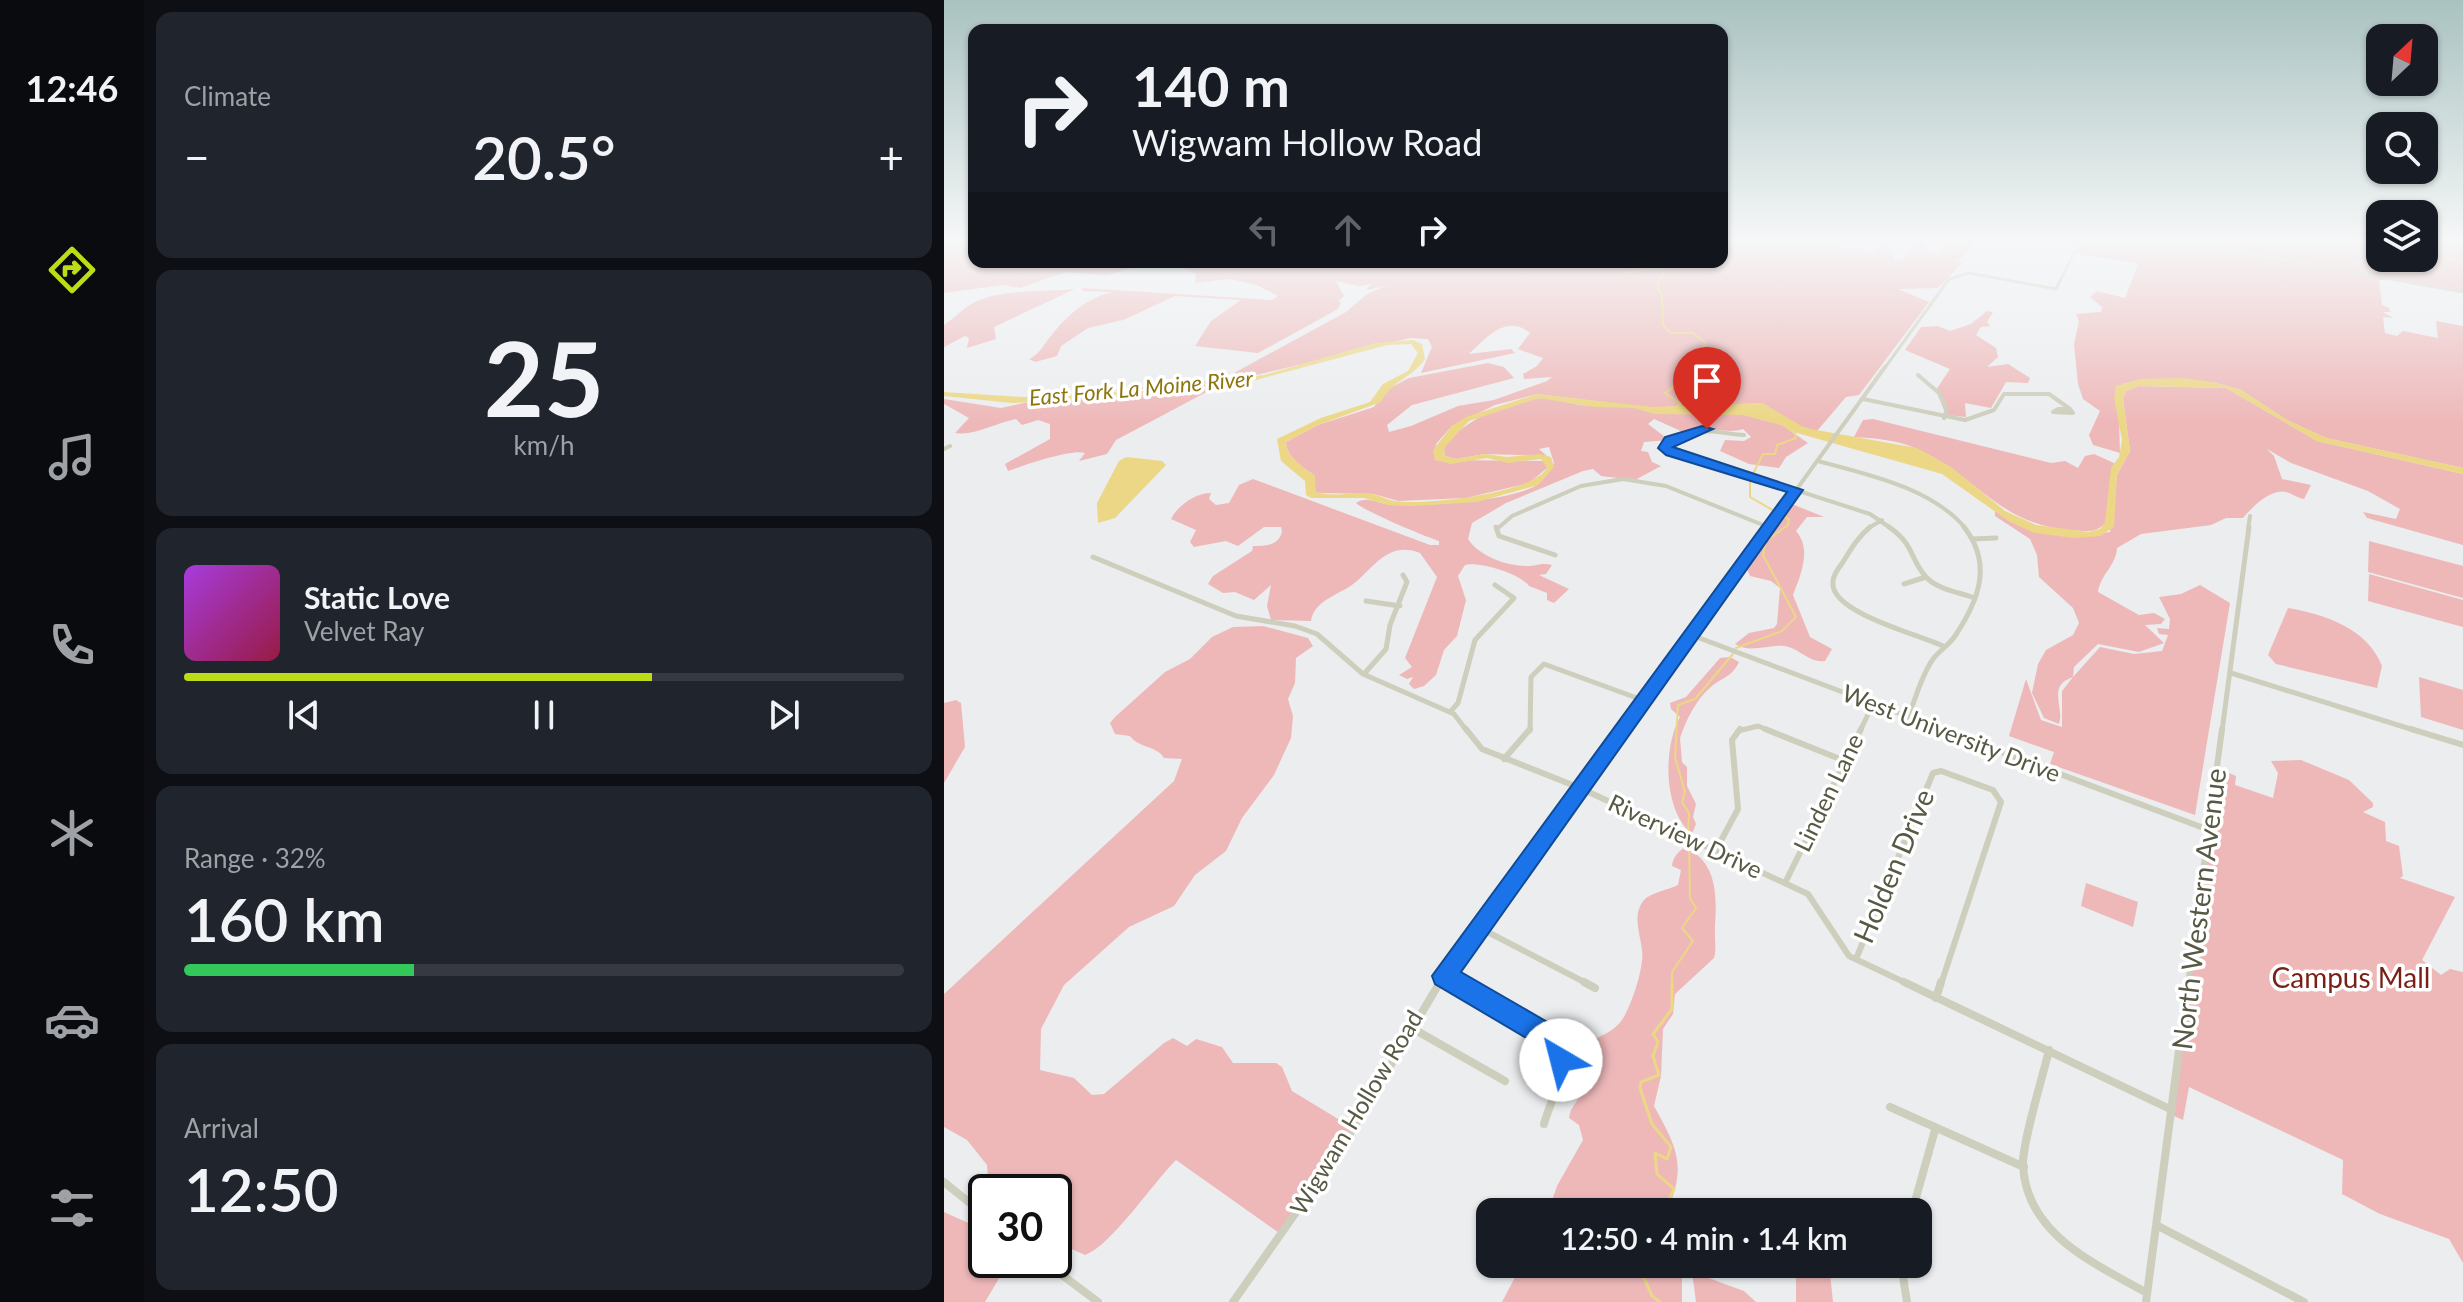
<!DOCTYPE html>
<meta charset="utf-8">
<style>
:root{--surface:#171b24;--page:#20242c;--text:#f1f3f6;--muted:#9ea1a6;--line:#363941;--accent:#bddc18}
body{margin:0;font-family:Lato,sans-serif;background:var(--page);color:var(--text);height:100vh;display:flex;flex-direction:column;font-size:30px;white-space:nowrap}
*{box-sizing:border-box;margin:0}
p{font-size:26px;color:var(--muted)}
.icon{flex:none;width:44px;height:44px;fill:none;stroke:currentColor;stroke-width:2;stroke-linecap:round;stroke-linejoin:round}
.map{position:relative;flex:1;overflow:hidden}
.side{display:flex;flex-direction:column;gap:12px;padding:12px;background:#0d0f14;width:800px}
.side>*{flex:none}
.top-card{position:absolute;left:24px;top:24px;width:760px;height:244px;border-radius:16px;box-shadow:0 2px 6px #0004;background:#171b24;color:var(--text);overflow:hidden}
.needle{width:52px;rotate:26deg}
.fabs{position:absolute;left:1422px;top:24px;display:grid;gap:16px}
.fabs a{display:grid;place-items:center;width:72px;height:72px;border-radius:16px;background:var(--surface);box-shadow:0 2px 6px #0004;font-size:40px}
.speed{position:absolute;left:24px;top:1174px;display:flex;gap:16px;font-size:40px;font-weight:700;text-align:center}
.speed>*{display:grid;place-content:center;width:104px;height:104px;border-radius:50%;background:var(--surface);box-shadow:0 2px 6px #0004;line-height:1}
.speed .limit{border:4px solid #111;border-radius:12px;background:#fff;color:#111}
.pin{position:absolute;display:grid;place-items:center;width:68px;height:68px;color:#fff;margin:-82px -34px;border-radius:50% 50% 50% 0;rotate:-45deg;box-shadow:0 0 8px #0007}
.pin .icon{rotate:45deg}
.me{position:absolute;width:88px;margin:-44px;rotate:323deg;stroke-linejoin:round;filter:drop-shadow(0 0 6px #0008)}
.turn{display:flex;align-items:center;gap:28px;height:168px;padding:0 32px;font-size:36px}
.turn .icon{width:104px;height:104px;stroke-width:2.5}
.turn b{display:block;font-size:56px;line-height:68px}
.lanes{display:flex;align-items:center;height:76px;padding:0 32px;background:#0003;justify-content:center;gap:40px;direction:ltr}
.lanes .off{opacity:.35}
.big{font-size:60px;font-weight:600;line-height:1.1}
.side .card{flex:1;display:flex;flex-direction:column;justify-content:center;gap:12px;min-width:0;padding:0 28px;border-radius:16px;background:var(--page)}
.side .dial{align-items:center;gap:0}
.dial b{font-size:104px;line-height:1}
.song{display:flex;align-items:center;gap:24px}
.cover{width:96px;height:96px;border-radius:12px;background:linear-gradient(135deg,hsl(280 70% 55%),hsl(340 70% 35%))}
.played{height:8px;border-radius:4px;background:linear-gradient(90deg,var(--accent) 65%,var(--line) 65%)}
.keys{display:flex;justify-content:space-around;direction:ltr}
.heat{display:flex;justify-content:space-between;align-items:center;font-size:44px;direction:ltr}
.charge{height:12px;border-radius:6px;background:linear-gradient(90deg,#34c759 32%,var(--line) 0)}
.trip{position:absolute;left:532px;top:1198px;width:456px;height:80px;border-radius:16px;background:var(--surface);box-shadow:0 2px 6px #0004;font-weight:600;line-height:80px;text-align:center}
main{display:flex;flex:1;min-height:0}
.menu{display:flex;flex-direction:column;width:144px;justify-content:space-around;align-items:center;background:#090b0e;color:var(--muted)}
.menu .icon{width:56px;height:56px}
.menu .active{color:var(--accent)}
.menu b{font-size:36px;color:var(--text)}
.map>svg:first-child{display:block}
</style>
<main>
<nav class="menu">
<b>12:46</b>
<svg class="icon active" aria-label="directions" viewBox="0 0 24 24"><path d="M12 3l9 9-9 9-9-9zM9 14v-3h6M13 9l2 2-2 2"/></svg>
<svg class="icon" aria-label="music" viewBox="0 0 24 24"><path d="M9 18V5l10-2v13"/><circle cx="6" cy="18" r="3"/><circle cx="16" cy="16" r="3"/></svg>
<svg class="icon" aria-label="phone" viewBox="0 0 24 24"><path d="M5 4h4l2 5-3 2q2 4 5 5l2-3 5 2v4C11 20 4 13 5 4z"/></svg>
<svg class="icon" aria-label="climate" viewBox="0 0 24 24"><path d="M12 3v18M4 7l16 10M4 17L20 7"/></svg>
<svg class="icon" aria-label="car" viewBox="0 0 24 24"><path d="M5 17H2v-5l4-1 3-4h7l3 4 3 1v5h-3M9 17h6M6 11h13"/><circle cx="7" cy="17" r="2"/><circle cx="17" cy="17" r="2"/></svg>
<svg class="icon" aria-label="filters" viewBox="0 0 24 24"><path d="M4 7h16M4 17h16"/><circle cx="9" cy="7" r="2"/><circle cx="15" cy="17" r="2"/></svg>
</nav>
<section class="side">
<div class="card"><p>Climate</p>
<div class="heat"><a>−</a><b class="big">20.5°</b><a>+</a></div>
</div>
<div class="card dial"><b>25</b><p>km/h</p></div>
<div class="card">
<div class="song"><i class="cover"></i><div><b>Static Love</b><p>Velvet Ray</p></div></div>
<div class="played"></div>
<div class="keys"><svg class="icon" aria-label="previous" viewBox="0 0 24 24"><path d="M18 5L8 12l10 7zM5 5v14"/></svg><svg class="icon" aria-label="pause" viewBox="0 0 24 24"><path d="M8 5v14M16 5v14"/></svg><svg class="icon" aria-label="next" viewBox="0 0 24 24"><path d="M6 5l10 7-10 7zM19 5v14"/></svg></div>
</div>
<div class="card"><p>Range · 32%</p><b class="big">160 km</b><div class="charge"></div></div>
<div class="card"><p>Arrival</p><b class="big">12:50</b></div>
</section>
<div class="map">
<svg width="1519" height="1302" viewBox="0 0 1519 1302">
<rect width="100%" height="100%" fill="#ebedef"/>
<path fill="#eeb8b9" d="M0,241H30V262H211L162,275L122,272L76,288L59,285L0,293Z
M778,241H846L859,246L869,241H894L896,247L891,252L912,246L927,253L938,244L948,250L950,259L958,261L973,241L980,242L984,251L995,254L1000,247L991,241H1029L1023,254L1014,260L1017,264L994,288L954,289L985,302L915,395L902,397L873,431L855,426L818,403L764,406L810,414L808,417L838,425L864,443L842,457L835,468L805,464L776,451L781,440L800,441L807,437L799,429C781,435 763,424 739,432L710,419L704,424L725,440L700,442L697,451L704,452L708,462L717,466L691,480L657,476L649,469L639,471L562,503L528,523L524,539C535,556 562,566 583,566C593,566 597,562 608,565L602,574L595,575L625,589L610,603L603,600V593L585,586C577,574 535,561 521,565L514,576L522,600L513,636L500,650L492,675L480,686L470,689L465,684L469,677L463,679L455,675L468,667L461,658L493,577L476,553C446,541 431,565 413,581C399,594 370,599 367,621L327,620L323,606L327,585L310,600L291,592L279,593L264,584L269,576L308,551L309,546C321,546 334,546 338,532L337,527H320L294,546L282,541L250,547L246,542L252,530L227,519C234,505 252,493 267,493L265,499L272,505L285,503L295,485L309,479L486,545H495V541C482,537 418,510 412,503C424,495 434,504 448,505C476,507 576,501 595,483C601,478 606,469 610,463L605,447L595,449L603,456L541,454L512,459L501,456L500,448C515,421 573,396 604,398C622,400 642,411 659,402L593,394L551,405L508,426L492,444L491,460L600,461L603,468L585,483L522,498L454,501L430,494L376,493L371,492V476C359,467 343,458 342,442L374,425L430,407L442,390L465,378L544,363L560,367L570,378L468,405L443,425L445,432L467,426L514,406L550,400L603,381L608,377L580,379L579,374L593,366L599,358L574,349L586,333C562,313 541,339 525,354L567,349L571,353L477,373L488,347L484,339L466,338L292,380L139,394L279,379L402,312L423,294L442,286L422,290L427,284L414,286L392,281L400,296L394,301L397,303L394,309L314,353L251,346L267,321L297,300L231,296L179,320L144,328L117,346L113,356L91,362L85,359C97,353 99,345 107,336C123,315 144,297 169,292L138,291V288L328,300L334,296L313,285L285,279L251,283L252,274L235,266L219,264L223,262H778Z
M1136,241H1436V258H1480V242L1519,241V292L1443,277V280H1435L1438,305L1445,308L1446,312H1439L1449,318L1439,317L1441,333L1453,336L1459,331L1494,338L1492,321L1519,326V468L1382,438L1343,420L1297,390L1268,382L1180,383L1175,419L1176,453L1149,445L1145,435L1156,411L1139,399L1134,384L1130,344L1135,321L1132,314L1157,312L1158,307L1146,297L1153,291L1181,298L1194,264L1131,253Z
M131,289L54,325L50,327L52,339L23,348L25,338L21,336L0,347V325C14,316 22,304 38,299C68,289 101,292 131,289Z
M1043,311L1049,312L1043,322L1046,326L1037,327L1032,335L1052,348L1054,357L1043,367L1064,364L1086,378L1084,383L1062,382L1047,408L1021,403L1022,417L1002,415L992,390L1006,369L961,350L977,327L994,326L1006,331L1027,324Z
M1194,386L1282,388L1373,441L1519,474V545L1423,518L1419,512L1452,519L1456,509L1424,491L1347,463L1323,449L1330,456L1338,479L1367,485L1360,499C1353,498 1349,494 1342,492C1327,488 1308,507 1299,518H1282L1267,525L1197,534L1173,548C1172,566 1156,575 1154,592L1195,615L1210,613L1221,619L1217,624L1201,625L1220,643L1195,652L1154,644L1130,667L1129,677L1156,647L1190,654L1218,651L1224,635L1215,634L1213,628L1225,629L1226,619L1215,597L1237,594L1256,585L1286,603L1251,815L1106,764L1110,752L1065,736L1082,679L1097,720L1118,727V691L1129,677C1102,686 1121,707 1115,724L1100,718L1088,693L1094,664L1102,650L1129,635L1135,623L1129,608L1095,577L1093,555L1086,539L1051,516V511C1088,537 1122,539 1166,532L1173,475L1186,451L1179,399L1182,391Z
M272,387L172,440L163,454L135,461L141,453C127,449 81,465 64,471L61,464L106,439V424L94,420L78,425L72,419C51,423 31,436 11,433L25,418L0,404V399L57,408L84,402L160,399Z
M929,419L1107,463L1121,461L1134,468L1141,456L1150,454L1170,463L1161,523C1152,534 1140,531 1127,530C1054,525 1032,474 971,448C953,440 929,438 910,437L919,420Z
M848,504L880,517H863L852,531C868,549 857,574 849,595L866,637L888,649L881,661C864,663 856,648 840,646C824,644 807,654 791,644L805,633L830,628L833,624L836,588L827,581L806,576L803,569L825,531Z
M1425,541L1519,566V598L1424,572Z
M1425,574L1519,600V627L1424,601Z
M1344,608C1381,614 1424,629 1438,666L1433,688L1332,664L1324,655Z
M319,626L364,638L369,646L352,658L351,683L344,699L349,716L347,738L330,775L298,818L282,851L251,875L230,906L185,927L120,985L97,1029L96,1070L130,1078L148,1095L160,1094L220,1043L229,1038L243,1046L252,1039L278,1047L289,1063H332L338,1067L348,1091L409,1128L338,1235L232,1160C209,1183 166,1247 141,1255L110,1241V1192H58L44,1178L43,1165L23,1140L0,1127V994L230,781L238,759L220,758C212,745 196,749 186,736L171,734L166,723L171,717L221,672L246,659L268,637L289,627Z
M786,657L795,662C788,677 779,677 768,686C752,699 742,720 736,738L738,762L743,767V786L752,804L749,817L752,824L748,834C719,810 719,748 736,717L727,709L726,703L742,697L776,658Z
M1475,677L1519,690V730L1477,717Z
M12,700L17,703L21,747L0,783V703Z
M1357,760L1405,780L1429,803V807L1419,812L1441,822L1442,841L1455,846L1459,876L1456,878L1511,897L1478,960L1497,975L1506,969L1519,972V1263L1505,1239L1436,1214L1398,1194L1399,1160L1245,1087L1239,1120L1228,1115L1273,768L1292,776L1291,785L1329,798L1334,773L1327,761Z
M741,847C773,862 773,895 771,926C770,937 773,947 770,958L731,994L729,1014L719,1029L717,1076L710,1106C733,1148 743,1165 723,1212H604L613,1186L639,1140L635,1125L625,1118L627,1110L650,1074L636,1053C645,1035 669,1038 681,1015C689,999 696,978 698,961C701,942 685,918 700,900C706,893 724,890 734,885L737,870L728,866C729,857 734,852 741,847Z
M1142,883L1194,902L1189,927L1137,906Z
M0,1212L42,1231V1260H60L57,1275L41,1302H0Z
M578,1264H732L738,1278V1302H558Z
M864,1264H885L889,1302H852V1277Z
M748,1272L800,1291L812,1302H752Z"/>
<path fill="#ebd785" d="M469,340L478,344L481,359C466,380 449,379 437,402L374,425L342,442C343,458 359,467 371,476L372,492C389,497 403,493 421,493C432,493 440,499 450,501C479,506 588,494 603,468L597,459L564,463L543,458L507,464L491,460L489,450L508,426L522,417L593,394L708,407L818,403L861,428L973,448L1007,467L1061,511L1092,525L1144,532L1156,529L1161,523L1167,468L1175,457L1178,440L1170,398L1172,386L1196,379L1239,378L1268,382L1297,390L1343,420L1382,438L1519,468V474L1373,441L1282,388L1194,386L1182,391L1179,399L1186,451L1173,475L1170,527L1156,536L1130,538L1091,533L1066,522L998,474L846,431L838,425L799,415L710,414L690,408L650,407L595,398L525,421L500,448L501,456L512,459L541,454L563,457L596,454L607,457L610,467L594,485L533,502L470,506L445,505L420,498H367L362,495L361,481L337,461L333,439L377,418L426,402L439,384L464,371L474,353L467,344L443,345L301,383L160,399L68,403L0,396V392L80,397L197,391L320,375L431,343Z
M182,457L218,461L222,465L171,518L154,523L153,503L175,461Z"/>
<g fill="none" stroke-linecap="round" stroke-linejoin="round">
<path stroke="#ebd785" stroke-width="2" d="M1431,248L1436,250
M1480,254H1487
M1494,256L1519,263
M678,262L681,273L718,268L721,273L714,281V291L718,293L719,325L727,333H749L761,342L758,352L746,361L756,389L746,392L731,386L721,393L737,404L733,406
M809,474L819,454H831L833,445L852,438L850,430
M806,478V497L832,512
M792,648L838,631L852,617L819,555L822,541L844,525L845,519L837,515
M744,833L745,813L738,802L741,792L731,757L734,705L751,699L789,654
M728,984V972L749,941L738,928L752,908L746,898L745,843"/>
<path stroke="#ebd785" stroke-width="3" d="M719,1212L730,1189L713,1174L711,1153L723,1159L727,1147L708,1124L696,1088L697,1082L715,1075L709,1056L714,1042L709,1034L728,1009V982
M694,1264L708,1296L716,1302"/>
<path stroke="#cdcebc" stroke-width="3" d="M1235,241L1519,292
M940,369L1005,279L1025,273L1112,289L1136,241"/>
<path stroke="#cdcebc" stroke-width="4" d="M974,375L995,393L1003,409L1000,418
M919,399L1021,420L1050,410L1060,394H1105L1126,409
M1114,409H1126L1129,413L1109,412Z
M800,435C772,433 740,422 721,448L926,514L948,529
M0,449L6,446
M874,461C922,474 989,488 1022,529
M553,529L568,516L637,486L679,479L722,486L824,527
M824,529L941,367
M923,529L938,520
M1304,529L1306,516"/>
<path stroke="#cdcebc" stroke-width="5" d="M552,527L555,536L611,555
M926,527C914,537 907,549 899,562C894,569 888,576 889,585C891,614 977,635 1001,647
M945,527C971,545 965,558 982,577C993,589 1013,592 1028,597
M1028,539L1052,538
M149,557L292,616L351,626L373,634L419,674L510,714L523,731
M960,584L982,577
M422,601L456,606
M750,636L1002,731
M1287,673L1473,731
M420,674L442,649L446,625L463,582L459,575
M506,712L514,703L531,640L570,598L551,585
M964,717C972,698 977,676 989,659C995,651 1005,645 1011,636C1035,600 1049,564 1020,527
M586,731L587,677L600,664L701,701
M678,731L825,527
M794,731L814,726L826,731
M916,731L929,704
M1278,731L1305,527"/>
<path stroke="#cdcebc" stroke-width="6" d="M522,729L538,749L636,788L864,894L905,956L964,984
M821,729L901,761
M996,729L1265,830
M1467,729L1519,745
M560,759L586,729
M772,850L794,809L788,740L796,729
M841,883L917,729
M534,927L644,984
M912,959L989,773L997,771L1049,790L1057,802L997,984
M500,976L516,984
M494,984L679,729
M1244,984L1278,729"/>
<path stroke="#cdcebc" stroke-width="8" d="M512,982C538,996 610,1027 616,1058C620,1078 605,1105 600,1124
M640,982L651,988
M960,982L1228,1110
M992,998L997,982
M466,1027L561,1081
M1105,1050C1099,1076 1078,1143 1079,1165C1082,1235 1152,1264 1203,1293
M946,1107L1080,1167
M0,1182L42,1216
M968,1212L991,1130
M1214,1226L1360,1302
M98,1260L154,1302
M957,1264L963,1302
M289,1302L398,1147L496,982
M1202,1302L1244,982"/>
</g>
<linearGradient id="sky" x2="0" y2="1"><stop stop-color="#a9c2c0"/><stop offset="0.57" stop-color="#f6f7f8"/><stop offset="1" stop-color="#f6f7f8" stop-opacity="0"/></linearGradient>
<rect width="1519" height="423" fill="url(#sky)"/>
<path fill="#1a73e8" stroke="#114b97" stroke-width="2" d="M758,426L769,429L729,447L859,490L517,972L612,1027L622,1037L630,1060L626,1069L617,1073L608,1069L602,1053L594,1045L491,984L488,976L843,492L722,455L714,448L721,437Z"/>
<g text-anchor="middle" stroke-width="7" stroke-linejoin="round" paint-order="stroke">
<g font-size="22" font-style="italic" fill="#8e740d" stroke="#fff">
<text transform="translate(197 388) rotate(-5)" y="8">East Fork La Moine River</text>
</g>
<g font-size="24" fill="#575944" stroke="#fff">
<text transform="translate(1007 734) rotate(21)" y="8">West University Drive</text>
<text transform="translate(885 793) rotate(-64)" y="8">Linden Lane</text>
<text transform="translate(741 837) rotate(25)" y="8">Riverview Drive</text>
<text transform="translate(413 1113) rotate(-59)" y="8">Wigwam Hollow Road</text>
</g>
<g font-size="28" fill="#575944" stroke="#fff">
<text transform="translate(950 866) rotate(-67)" y="10">Holden Drive</text>
<text transform="translate(1255 909) rotate(-83)" y="10">North Western Avenue</text>
</g>
<g font-size="28" fill="#791f16" stroke="#fff">
<text x="1407" y="988">Campus Mall</text>
</g>
</g>
</svg>
<div class="fabs">
<a><svg class="needle" viewBox="-14 -14 28 28"><path d="M0-13l5 13h-10z" fill="#e53935"/><path d="M0 13l5-13h-10z" fill="#9ea1a6"/></svg></a>
<a><svg class="icon" aria-label="search" viewBox="0 0 24 24"><circle cx="10" cy="10" r="6"/><path d="M15 15l6 6"/></svg></a>
<a><svg class="icon" aria-label="layers" viewBox="0 0 24 24"><path d="M12 4l9 5-9 5-9-5zM3 14l9 5 9-5"/></svg></a>
</div>
<div class="speed"><div class="limit">30</div></div>
<div class="pin" style="left:763px;top:429px;background:#d93025"><svg class="icon" aria-label="arrive" viewBox="0 0 24 24"><path d="M6 21V4h12l-3 4 3 4H6"/></svg></div>
<svg class="me" style="left:617px;top:1060px" viewBox="-20 -20 40 40"><circle r="19" fill="#fff"/><path d="M0-13L10 11 0 6-10 11z" fill="#1a73e8"/></svg>
<div class="trip">12:50 · 4 min · 1.4 km</div>
<div class="top-card">
<div class="turn"><svg class="icon" aria-label="right" viewBox="0 0 24 24"><path d="M7 20v-9h11M14 6l5 5-5 5"/></svg><div><b>140 m</b>Wigwam Hollow Road</div></div>
<div class="lanes"><svg class="icon off" aria-label="left" viewBox="0 0 24 24"><path d="M17 20v-9H6M10 6l-5 5 5 5"/></svg><svg class="icon off" aria-label="ahead" viewBox="0 0 24 24"><path d="M12 20V5M6 11l6-6 6 6"/></svg><svg class="icon" aria-label="right" viewBox="0 0 24 24"><path d="M7 20v-9h11M14 6l5 5-5 5"/></svg></div>
</div>
</div>
</main>
